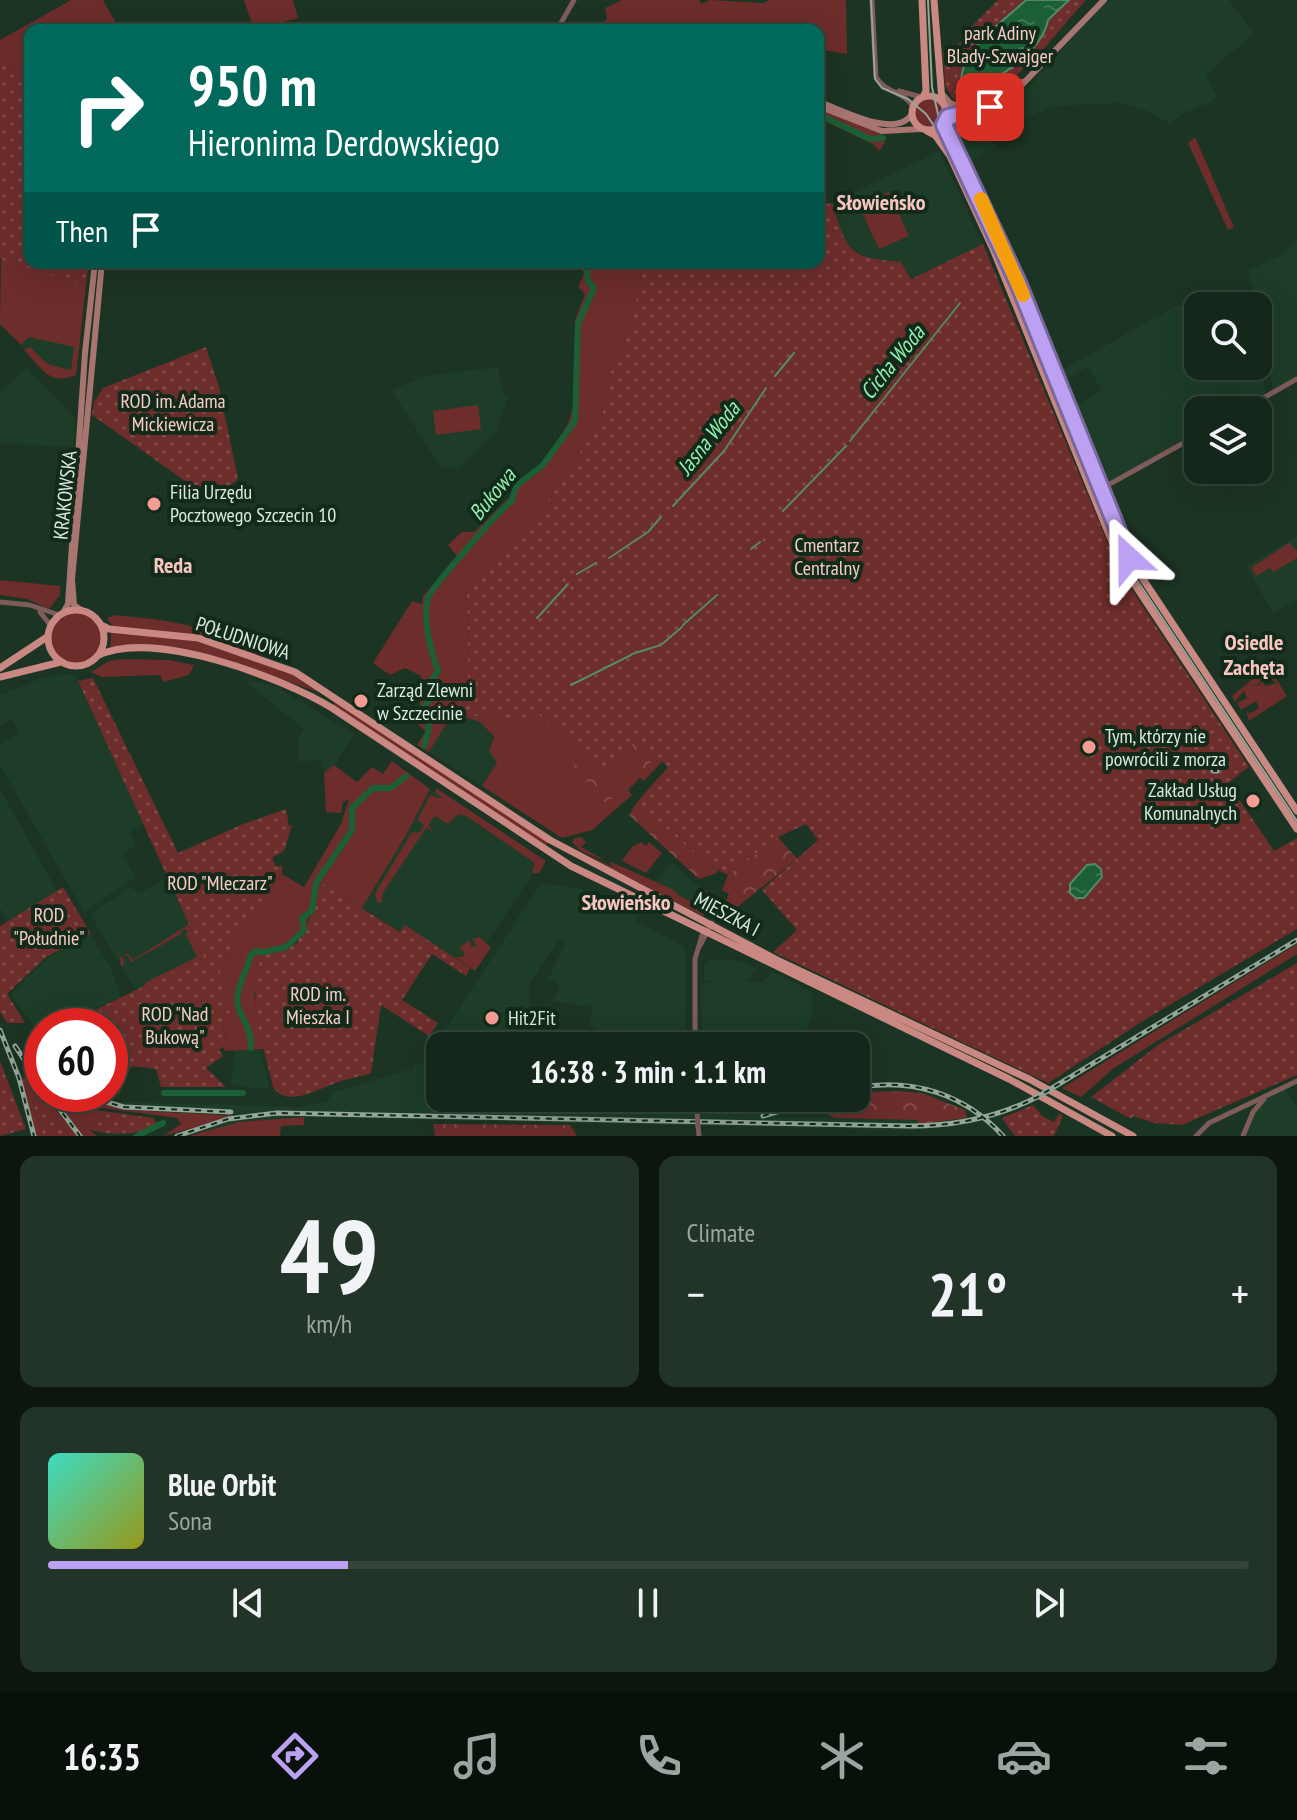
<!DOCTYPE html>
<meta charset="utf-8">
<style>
:root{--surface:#15271a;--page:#223327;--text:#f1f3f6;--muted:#9da5a2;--line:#344439;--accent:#bca0f2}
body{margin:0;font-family:"PT Sans Narrow",sans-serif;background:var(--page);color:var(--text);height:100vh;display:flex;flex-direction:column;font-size:30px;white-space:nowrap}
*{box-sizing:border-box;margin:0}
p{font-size:26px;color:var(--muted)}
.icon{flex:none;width:44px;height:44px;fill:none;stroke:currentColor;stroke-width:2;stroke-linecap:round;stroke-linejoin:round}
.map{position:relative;height:1136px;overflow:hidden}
.sheet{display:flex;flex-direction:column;gap:20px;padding:20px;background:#0c150e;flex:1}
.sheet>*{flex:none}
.hud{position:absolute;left:24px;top:24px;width:800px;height:244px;border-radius:16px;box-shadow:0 8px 32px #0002,0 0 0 2px var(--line);background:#00695c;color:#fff;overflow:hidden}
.buttons{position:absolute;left:1184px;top:292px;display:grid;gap:16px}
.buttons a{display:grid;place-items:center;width:88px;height:88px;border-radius:16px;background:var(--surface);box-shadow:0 8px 32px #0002,0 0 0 2px var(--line);font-size:40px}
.speed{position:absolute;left:24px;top:1008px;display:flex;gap:16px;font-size:40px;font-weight:700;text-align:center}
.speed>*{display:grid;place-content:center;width:104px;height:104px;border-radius:50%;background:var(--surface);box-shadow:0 8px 32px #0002,0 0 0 2px var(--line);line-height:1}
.speed .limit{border:12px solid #d22;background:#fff;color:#111}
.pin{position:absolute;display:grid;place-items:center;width:68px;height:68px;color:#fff;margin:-34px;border-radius:16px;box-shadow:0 4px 12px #0006}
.me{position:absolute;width:88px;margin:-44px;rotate:336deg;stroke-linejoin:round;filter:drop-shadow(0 0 6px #0008)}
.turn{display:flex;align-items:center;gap:28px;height:168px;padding:0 32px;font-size:36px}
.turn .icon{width:104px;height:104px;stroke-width:2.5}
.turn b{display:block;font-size:56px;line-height:68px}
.then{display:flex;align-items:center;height:76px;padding:0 32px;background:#0003;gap:16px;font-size:30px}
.big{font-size:60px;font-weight:600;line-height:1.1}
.sheet .widget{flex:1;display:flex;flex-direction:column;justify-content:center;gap:12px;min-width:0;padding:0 28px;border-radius:16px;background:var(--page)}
.sheet .dial{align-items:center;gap:0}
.dial b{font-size:104px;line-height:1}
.song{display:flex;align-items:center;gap:24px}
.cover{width:96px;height:96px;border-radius:12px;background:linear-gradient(135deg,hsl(170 70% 55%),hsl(60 70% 35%))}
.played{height:8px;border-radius:4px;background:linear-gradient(90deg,var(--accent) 25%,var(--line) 25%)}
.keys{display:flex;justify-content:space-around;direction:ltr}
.heat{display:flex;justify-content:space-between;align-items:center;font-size:44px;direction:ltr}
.sheet .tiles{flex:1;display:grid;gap:20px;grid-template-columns:1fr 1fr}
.widget:last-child{grid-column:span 2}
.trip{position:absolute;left:426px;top:1032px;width:444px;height:80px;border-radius:16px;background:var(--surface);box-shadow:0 8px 32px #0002,0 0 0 2px var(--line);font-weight:600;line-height:80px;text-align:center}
.tab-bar{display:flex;height:128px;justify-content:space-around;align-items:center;background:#08100a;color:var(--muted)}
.tab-bar .icon{width:56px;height:56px}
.tab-bar .active{color:var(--accent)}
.tab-bar b{font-size:36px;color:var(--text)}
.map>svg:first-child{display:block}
</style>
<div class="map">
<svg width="1297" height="1136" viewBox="0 0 1297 1136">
<defs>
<pattern id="forest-crowns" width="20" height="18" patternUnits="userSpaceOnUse" patternTransform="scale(2)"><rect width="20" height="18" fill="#6c2d2b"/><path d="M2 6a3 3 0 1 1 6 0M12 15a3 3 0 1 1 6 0" fill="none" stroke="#804b49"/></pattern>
<pattern id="park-dots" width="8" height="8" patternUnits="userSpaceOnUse" patternTransform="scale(2)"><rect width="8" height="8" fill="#6c2d2b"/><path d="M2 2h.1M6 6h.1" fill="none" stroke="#804b49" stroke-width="1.8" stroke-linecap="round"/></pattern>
<pattern id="water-ripples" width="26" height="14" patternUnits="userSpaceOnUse" patternTransform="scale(2)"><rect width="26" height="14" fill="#1b5f36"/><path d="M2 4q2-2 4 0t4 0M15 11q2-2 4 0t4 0" fill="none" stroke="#3c7653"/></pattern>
</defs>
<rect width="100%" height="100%" fill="#1c3423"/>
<path fill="#1d3d28" d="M1106,0H1229L1254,33L1206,75L1217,96L1213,101L1180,115L1171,124L1145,110L1120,103L1054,106L990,135L996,148L968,161L952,121L1003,106L1029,87Z
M939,151L983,244L911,279L900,262L871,261L844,242L832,203Z
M1297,240V378L1273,391L1258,306L1247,271L1281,256Z
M1220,296L1248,302L1250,306H1198V366H1258V342L1265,394L1237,410H1198V432L1106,483L1074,407L1102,390L1088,367L1067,378L1062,370L1174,307Z
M29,337L80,344L76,374L54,379L21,345Z
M498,367L504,395H508L497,431L459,469L441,467L391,390L426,376Z
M27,368L75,418L73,447L0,443V392Z
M1297,536V600L1273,613L1246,566Z
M65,674L75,676L144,824L130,832L136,845L122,854L136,877L84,912L0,765V745L20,732L12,719L0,726V695L42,678Z
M250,680L276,687L355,734L334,765L324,773L320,760L299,762L298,737L304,730L248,683Z
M453,712L481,722L493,733L489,750L497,763L482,786L429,752Z
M0,789L57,891L8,921L0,908Z
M430,789L539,864L470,968L405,926L401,932L362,908L405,837Z
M671,862L712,898L709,912L655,884Z
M167,877L204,957L136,991L90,914L130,887L140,893Z
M549,884L581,889L638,916L636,921L685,947V1031H675L672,1046H625L589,1025L593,1003L583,1006L553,1001L560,986L548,979L566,942L560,939L529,985V1046H440V1098H684L693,1100L694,1111L738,1114L705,1110L704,1098H804L786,1107L769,1109L770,1113L828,1098L776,1117L918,1120L919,1124L966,1118L973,1119L974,1124L911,1130L290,1117L239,1122L189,1136H173L239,1114L129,1110L77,1096L82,1094L119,1102L299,1107L327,1102L332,1093L414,1068L415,1064L423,1063L540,885Z
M90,934L111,968L121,997L56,1026H42L39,1034L11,994L46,959Z
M711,959L741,961L757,969L747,981L763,982L772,971L812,992V1016L803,1037V1046H702L701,983L713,982L704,980V965Z
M235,1049L260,1050L269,1082L267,1090L231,1084Z
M1284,1088L1297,1107V1136H1244L1253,1111L1268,1097Z"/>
<path fill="#6c2d2b" d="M71,0H103L120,30H84L78,22L67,30H30V85L25,89L0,58V40Z
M244,0H293L298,18L254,30Z
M622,0H699L701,4L710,0L764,3L769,0H846L847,54L818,49V30H597L607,19L605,8Z
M914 113a15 15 0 1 1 30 0a15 15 0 1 1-30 0Z
M818,109L881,133L885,143L879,151L873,144L818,118Z
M1195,137L1234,227L1228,230L1188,143Z
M889,192L909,236L879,249L859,206Z
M1,257L86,286L76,375C48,386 43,369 24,350L30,347L47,364L71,370L74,347L29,337L21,345L0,324Z
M579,262H642L640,286L623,346L612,368L601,421L544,507L467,594L468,676L462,712L479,717L489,713L527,725L537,712L604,772L634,737L662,762L644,781L640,778L628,790L632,795L592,830L562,838L482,786L497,763L489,751L494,736L480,722L453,713L429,752L417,745L426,731L419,726L421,676L405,668L390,675L373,663L412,601L422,604L423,596L458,557L448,545L462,532H474L514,493L525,478L543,465L568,424L573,408L575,320L585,294L578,287L584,274Z
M478,405L481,429L436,435L433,411Z
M1289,543L1297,551V558L1273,572L1270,568L1256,576L1251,568Z
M0,580L60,586V595L49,609L27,599L0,595Z
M51 638a25 25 0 1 1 50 0a25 25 0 1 1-50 0Z
M115,615C163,620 203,623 244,649L253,648L263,657L196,635L113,627L107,618Z
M111,632C138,634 166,634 192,639C216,643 309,672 318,692L223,659L192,653L110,649Z
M126,659L168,660L194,665L189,675L163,682L160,675L102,677L91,672L109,661Z
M1266,668L1271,671L1268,677L1262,676L1259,684L1251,685H1260L1262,679L1265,686L1277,683L1269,678L1272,672L1287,696L1249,721L1246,710L1249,714L1259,708L1256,701L1241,710L1237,703L1247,698L1244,691L1235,702L1232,696Z
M336,701L549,842L546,846L333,706Z
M392,761L430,789L405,837L362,908L320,882L303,934L285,950L254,994L264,1049L225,1051L223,1047L228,1042L222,1021L227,1011L219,963L231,957L234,937L282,874L304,887L341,824L349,799L343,802L341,813L326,812L324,773L334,765L357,782L372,767L383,774Z
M436,788L546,861L539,873H532L535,863L466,816L458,814L448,824L435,816L428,825L433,832L426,828L384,891L381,903L377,902L375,893L412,832L419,833L424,826L418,819L430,795L443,799L435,792Z
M582,837L586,843L581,847L607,861L586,853L613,867L609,861L672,889C680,898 694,903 704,908L710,904L708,899L696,897L705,890L713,897L715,908L703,916L572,849L612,868L571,845L582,850L572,843L575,838Z
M641,842L646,846L649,842L662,853L646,873L622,861L632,847Z
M189,924L204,957L144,987L146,982L197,957L186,935L188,930L183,929L181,934L131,962L127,955L123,956L124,966H121L120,958L127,953L133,960Z
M479,937L491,947L475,971L455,957H463L464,952L459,948L470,940L471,946L477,947L473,939Z
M1297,944V954L1114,1068L1081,1097L1062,1088Z
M32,1075L42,1094L78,1136H69L40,1096L32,1100L43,1136H35L21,1079Z
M49,1094H73L129,1110L239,1116L163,1136L181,1124L177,1118L96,1107L70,1095V1099L96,1110L88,1129L97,1136H82Z
M304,1117V1125L281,1126L280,1136H189L239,1122Z"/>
<path fill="url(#forest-crowns)" d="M633,744L647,751L652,768L632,769L622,782L614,771Z
M570,763L584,769L589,764L594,765L616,791L615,797L604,802Z
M637,802L705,863L718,870L717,873L699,879L629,815Z
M778,837L797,859L725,917L720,914L729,894L722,890L728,875Z
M897,1091L922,1093L965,1110L967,1118L918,1124V1120L835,1118L814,1107L870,1092Z
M433,1124L570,1125L577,1136H582H435Z"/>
<path fill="url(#park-dots)" d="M998,0H1086C1053,35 1009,104 954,100L945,86L943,52H949L968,36L966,32Z
M0,58L30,95V262H89L86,286L0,259Z
M832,203C848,253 848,257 901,262L911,279L983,244L1120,572L1249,767L1228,783L1274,851L1297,838V929L1146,1019L1048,1083L773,952L797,930L762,890L818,840L806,824L778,837L728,875L705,863L637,802L668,767L634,738L604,772L537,713L527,725L489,713L479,717L462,712L460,704L468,676L467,594L544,507L601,421L612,368L623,346L640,286L642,262H818V205Z
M206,347L219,387L238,479L212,500L92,415L94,402L103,388Z
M93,678L178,853L243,824L286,809L289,826L292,825L284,851L272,858L276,867L282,865V874L234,937L231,957L219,963L227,1011H231L232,1018L222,1022L228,1043L219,1050L223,1056L206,1068L226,1087H161L156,1069L133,1066L122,1075L120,1094H89H110V1026H62L204,957L78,681Z
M320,882L400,932L405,925L470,968L466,976L432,954L402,1000L438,1023L429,1036L381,1005L371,1073C359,1078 345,1078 333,1084C316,1090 286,1108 273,1087C263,1043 245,997 263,953L285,950L297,943L314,909Z
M63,887L91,934L46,957L7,994L25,1023H7L0,1012V926Z
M1297,963V1075L1182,1125L1154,1123L1133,1116L1131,1119L1091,1097L1158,1045Z
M0,1061L26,1129L0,1136Z
M41,1096L69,1136H43L32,1100Z
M1033,1105L1042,1116L1054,1122L1059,1113L1063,1116L1054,1136H1015L1002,1118Z
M96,1110L153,1118L158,1124C139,1136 107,1136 88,1129Z"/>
<path fill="url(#water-ripples)" stroke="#548868" stroke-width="2" d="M1026,0H1069L1048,20C1042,54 992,82 965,96C946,59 1002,23 1026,0Z
M1095,864L1101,869L1102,877L1084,898H1076L1070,893V884L1087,865Z"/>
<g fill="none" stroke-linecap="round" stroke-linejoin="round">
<path stroke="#548868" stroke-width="2" d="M775,376L794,353
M850,441L960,303
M673,506L724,451L766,388
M783,511L846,446
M751,549L760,542
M609,558L648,532L661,517
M577,574L596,563
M537,618L568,584
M683,625L717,595
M632,654L661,645L682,627
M571,685L631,655"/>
<path stroke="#1b5f36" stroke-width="6" d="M818,114L870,139L883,138
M424,746L429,728L424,707L432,697L429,684L438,671C431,651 422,620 428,598C431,588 502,507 512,501L516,486L543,465L575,421L578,324L594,288L588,281L586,262
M264,952L286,947L304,930L302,918L312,911L316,883L352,830V808L373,788H391L406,776
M251,1048C251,1009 223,1019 247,967C250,959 248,956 256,951L261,952
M164,1093H243
M137,1136L163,1123"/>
<path stroke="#7d5c59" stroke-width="5" d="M872,0L876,77C884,92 905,92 913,107
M557,30L574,0
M899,91L921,97
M1242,410L1297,379
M1099,490L1198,435
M0,602L30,605L59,615
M40,612L51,626
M698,949L712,923
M695,1046V959L704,929
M697,1098V1111
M698,1126L699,1136
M1196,1136L1209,1123L1297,1081
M1243,1136L1253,1112L1264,1099"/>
<path stroke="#a87571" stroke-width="6" d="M943,95L950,103L963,107
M818,101C839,109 896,140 912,114
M818,106L882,131L921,129
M945,106L952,110L988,101L1022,82
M946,119L986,108L1011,96L1104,0
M81,610L74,605L72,579L102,262
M63,613L68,604L85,353L95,262"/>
<path stroke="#ca8883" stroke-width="7" d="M922,0L926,91L923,97
M934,0L942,101
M912 113a17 17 0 1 1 34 0a17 17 0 1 1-34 0Z
M944,122L1012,270L1129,558L1297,811
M927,131L935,135L950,156L993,249L1121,564L1297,829
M48 638a28 28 0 1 1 56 0a28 28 0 1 1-56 0Z
M101,625L109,629L198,638L295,672L550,840L779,961L1029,1079L1133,1136
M97,656C152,628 283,678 332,708L571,866L1009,1079L1112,1136
M0,668L47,637
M0,677L61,662"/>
<path stroke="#93a698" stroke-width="2" d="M871,0L875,79L882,88L908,99L926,114L952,152L1010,278L1125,562L1297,821
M928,0L932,87L941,128"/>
<g stroke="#93a698" stroke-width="5">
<path id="rail" d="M1213,771H1217
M0,1030L19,1078L34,1136
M15,1046L42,1086
M856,1088C911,1077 965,1094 1003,1136
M48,1094L80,1136
M77,1094L124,1107L231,1112
M763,1116L824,1098
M177,1136L228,1119L277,1113L911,1126C956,1126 999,1117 1039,1096L1297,940"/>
</g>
<use href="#rail" stroke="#122a1a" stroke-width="2" stroke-dasharray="6" stroke-linecap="butt"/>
<path stroke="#7d5c59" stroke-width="5" d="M697,1111L698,1126"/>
</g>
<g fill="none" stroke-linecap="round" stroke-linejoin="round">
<g stroke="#7a689d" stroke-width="20">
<path id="route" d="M990,107L948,117L944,125L1018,283L1129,558"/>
</g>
<use href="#route" stroke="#bca0f2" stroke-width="14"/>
<path stroke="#f59e0b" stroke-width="14" d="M981,199L1023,295"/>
</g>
<g fill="#f59c95" stroke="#122a1a" stroke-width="3">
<circle cx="154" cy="504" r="8"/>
<circle cx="361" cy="701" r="8"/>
<circle cx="1089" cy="747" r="8"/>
<circle cx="1253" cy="801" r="8"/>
<circle cx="492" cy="1018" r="8"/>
</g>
<g text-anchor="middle" stroke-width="8" stroke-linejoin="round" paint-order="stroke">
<g font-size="20" fill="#f7ccc7" stroke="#122a1a">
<text x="1000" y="40">park Adiny<tspan x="1000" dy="23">Blady-Szwajger</tspan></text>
<text x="173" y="408">ROD im. Adama<tspan x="173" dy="23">Mickiewicza</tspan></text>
<text x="827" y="552">Cmentarz<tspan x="827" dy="23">Centralny</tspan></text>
<text x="220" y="890">ROD "Mleczarz"</text>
<text x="49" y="922">ROD<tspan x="49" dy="23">"Południe"</tspan></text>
<text x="318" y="1001">ROD im.<tspan x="318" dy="23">Mieszka I</tspan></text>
<text x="175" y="1021">ROD "Nad<tspan x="175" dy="23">Bukową"</tspan></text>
</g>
<g font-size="20" fill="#dae9dd" stroke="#122a1a" text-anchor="start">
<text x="170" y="499">Filia Urzędu<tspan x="170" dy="23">Pocztowego Szczecin 10</tspan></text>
<text x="377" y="697">Zarząd Zlewni<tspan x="377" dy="23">w Szczecinie</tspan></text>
<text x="1105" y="743">Tym, którzy nie<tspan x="1105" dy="23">powrócili z morza</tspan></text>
<text x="1237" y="797" text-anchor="end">Zakład Usług<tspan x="1237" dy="23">Komunalnych</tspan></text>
<text x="508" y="1025">Hit2Fit</text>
</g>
<g font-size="20" fill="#dae9dd" stroke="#122a1a">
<text transform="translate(65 495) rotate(-84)" y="7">KRAKOWSKA</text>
<text transform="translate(243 638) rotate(18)" y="7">POŁUDNIOWA</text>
<text transform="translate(727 914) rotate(28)" y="7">MIESZKA I</text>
</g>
<g font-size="22" font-weight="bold" fill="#fac6c1" stroke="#122a1a">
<text x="881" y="210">Słowieńsko</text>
<text x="173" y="573">Reda</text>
<text x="1254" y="650">Osiedle<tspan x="1254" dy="25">Zachęta</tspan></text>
<text x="626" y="910">Słowieńsko</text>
</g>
<g font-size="22" font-style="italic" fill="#94f0b0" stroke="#122a1a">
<text transform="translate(892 362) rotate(-51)" y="8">Cicha Woda</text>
<text transform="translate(708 438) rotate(-52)" y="8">Jasna Woda</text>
<text transform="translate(492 494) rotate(-51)" y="8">Bukowa</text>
</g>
</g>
</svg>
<div class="buttons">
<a><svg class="icon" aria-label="search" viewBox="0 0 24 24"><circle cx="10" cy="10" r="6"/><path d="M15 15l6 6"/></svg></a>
<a><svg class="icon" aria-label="layers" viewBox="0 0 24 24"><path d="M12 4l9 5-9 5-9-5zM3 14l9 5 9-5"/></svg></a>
</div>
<div class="speed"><div class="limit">60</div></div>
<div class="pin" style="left:990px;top:107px;background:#d93025"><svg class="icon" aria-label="arrive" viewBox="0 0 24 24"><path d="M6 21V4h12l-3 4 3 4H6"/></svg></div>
<svg class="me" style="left:1129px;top:558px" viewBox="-20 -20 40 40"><path d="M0-17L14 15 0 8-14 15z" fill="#bca0f2" stroke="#fff" stroke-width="4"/></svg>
<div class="trip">16:38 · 3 min · 1.1 km</div>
<div class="hud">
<div class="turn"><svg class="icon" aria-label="right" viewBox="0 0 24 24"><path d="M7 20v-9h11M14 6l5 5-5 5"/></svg><div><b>950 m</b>Hieronima Derdowskiego</div></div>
<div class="then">Then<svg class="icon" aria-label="arrive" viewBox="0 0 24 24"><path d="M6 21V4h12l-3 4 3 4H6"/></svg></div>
</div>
</div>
<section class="sheet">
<div class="tiles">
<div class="widget dial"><b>49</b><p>km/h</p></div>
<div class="widget"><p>Climate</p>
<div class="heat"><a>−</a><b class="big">21°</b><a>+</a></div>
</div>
<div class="widget">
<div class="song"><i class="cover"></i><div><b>Blue Orbit</b><p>Sona</p></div></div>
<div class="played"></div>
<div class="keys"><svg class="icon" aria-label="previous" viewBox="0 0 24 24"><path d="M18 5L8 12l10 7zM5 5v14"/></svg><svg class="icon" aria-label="pause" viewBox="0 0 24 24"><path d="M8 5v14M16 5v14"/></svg><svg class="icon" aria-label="next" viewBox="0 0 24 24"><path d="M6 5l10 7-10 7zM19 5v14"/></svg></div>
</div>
</div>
</section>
<nav class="tab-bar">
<b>16:35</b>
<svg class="icon active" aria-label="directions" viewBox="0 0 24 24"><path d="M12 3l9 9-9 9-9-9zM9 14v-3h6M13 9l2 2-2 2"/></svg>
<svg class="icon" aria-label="music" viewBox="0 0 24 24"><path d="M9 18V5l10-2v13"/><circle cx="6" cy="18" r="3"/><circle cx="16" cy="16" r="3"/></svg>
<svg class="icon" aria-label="phone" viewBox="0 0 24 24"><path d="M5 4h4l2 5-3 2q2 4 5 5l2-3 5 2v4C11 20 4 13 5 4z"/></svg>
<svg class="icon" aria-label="climate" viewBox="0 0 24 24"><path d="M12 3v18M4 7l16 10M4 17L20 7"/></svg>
<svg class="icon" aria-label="car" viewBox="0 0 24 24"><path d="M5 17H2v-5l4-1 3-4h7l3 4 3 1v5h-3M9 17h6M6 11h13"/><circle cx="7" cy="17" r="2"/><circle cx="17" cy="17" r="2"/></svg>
<svg class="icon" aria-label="filters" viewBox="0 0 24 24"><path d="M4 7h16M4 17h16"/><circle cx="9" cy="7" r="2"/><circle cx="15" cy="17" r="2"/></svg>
</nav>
